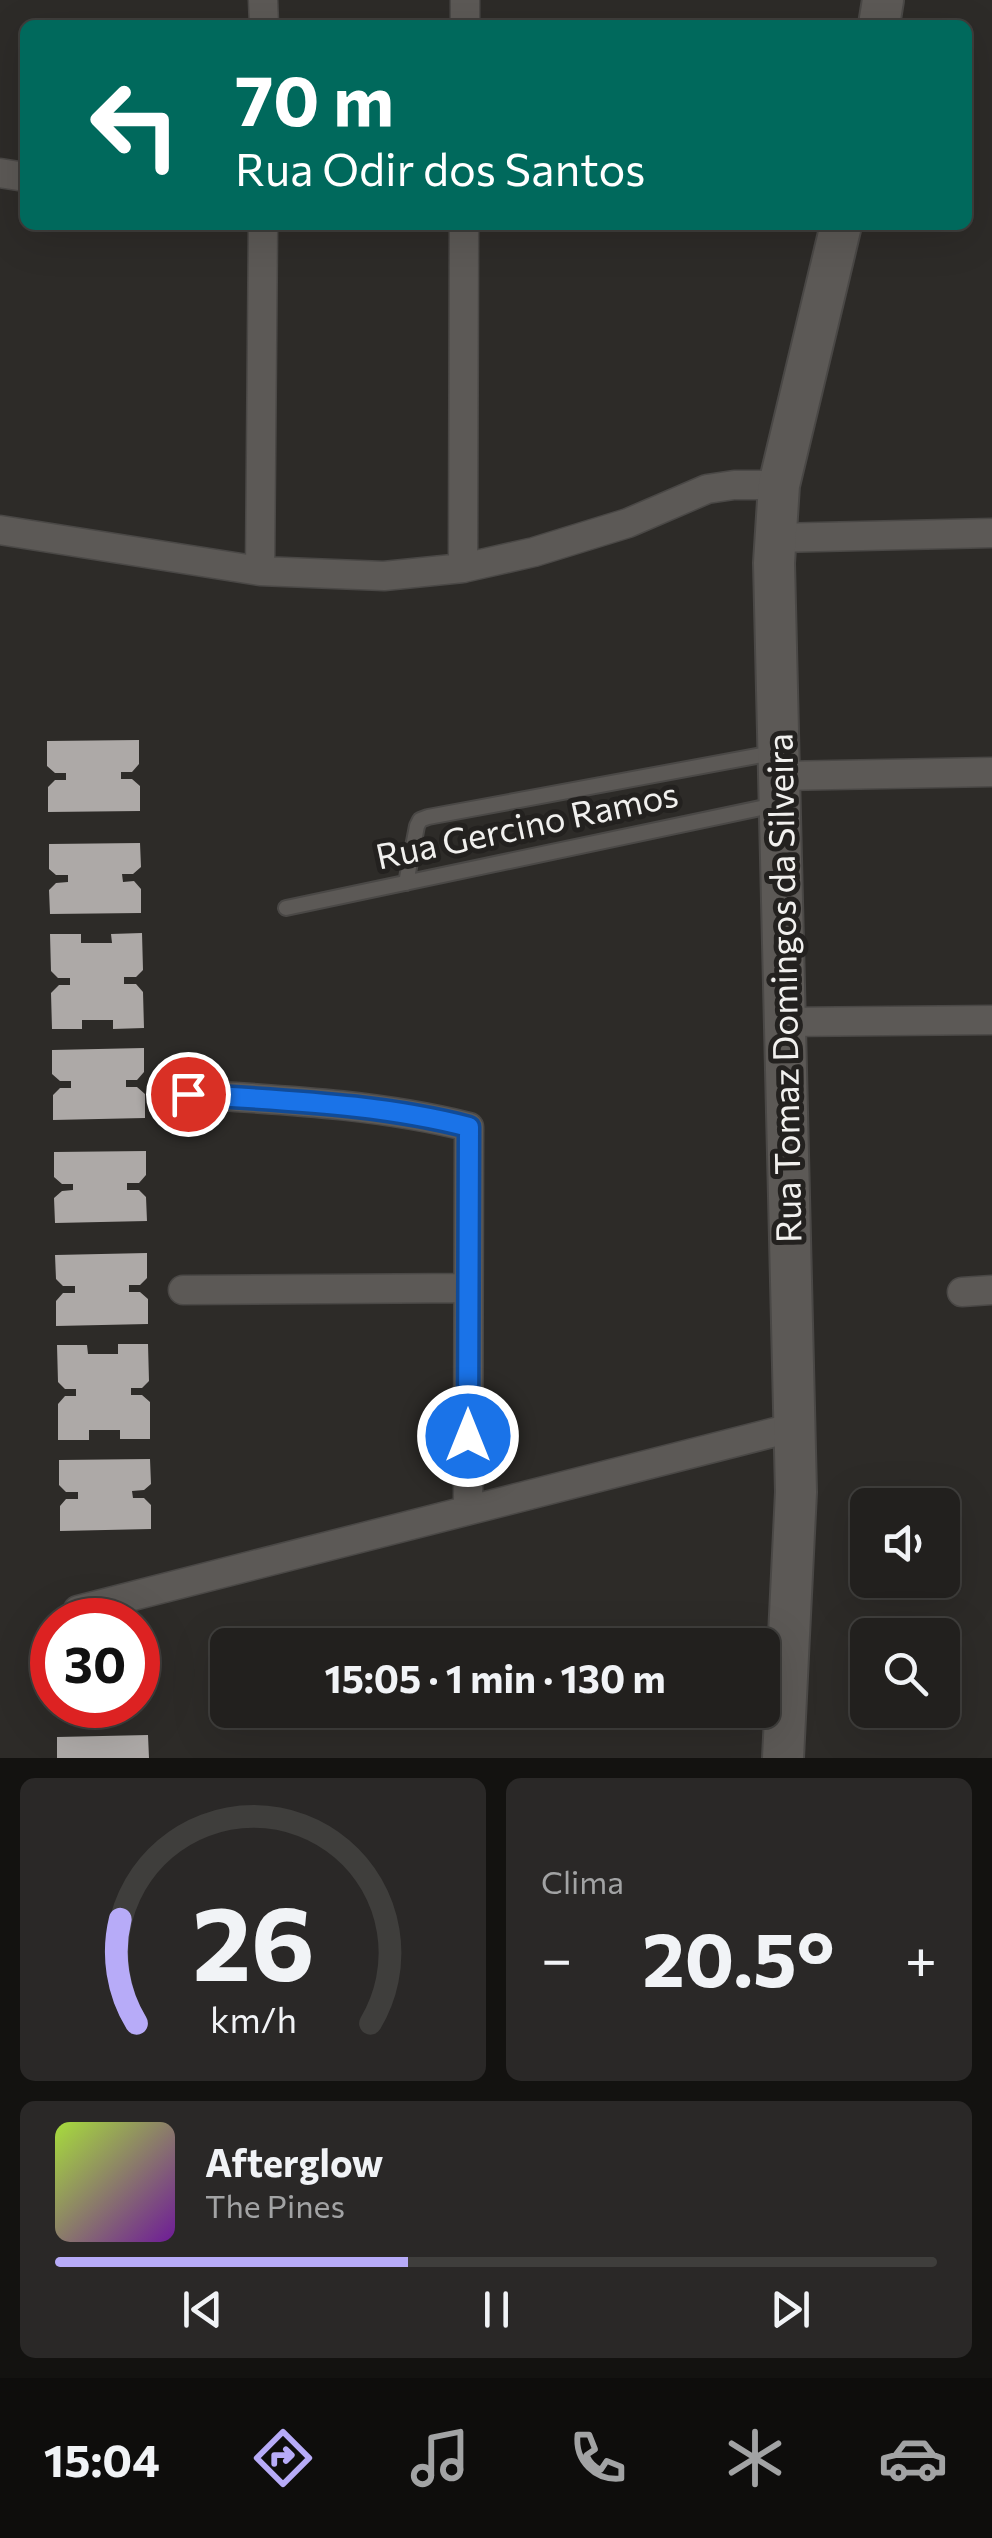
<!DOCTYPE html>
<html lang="pt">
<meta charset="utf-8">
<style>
:root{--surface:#22201e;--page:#2a2827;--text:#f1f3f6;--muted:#a2a3a4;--line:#3f3e3c;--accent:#b7abf8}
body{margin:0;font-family:Commissioner,sans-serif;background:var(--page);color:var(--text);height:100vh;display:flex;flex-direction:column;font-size:38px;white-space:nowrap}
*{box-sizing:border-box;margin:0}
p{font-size:32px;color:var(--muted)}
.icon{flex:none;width:55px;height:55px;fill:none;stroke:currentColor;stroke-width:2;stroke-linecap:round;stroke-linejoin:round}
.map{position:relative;height:1758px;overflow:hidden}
.drawer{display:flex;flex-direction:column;gap:20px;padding:20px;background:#131210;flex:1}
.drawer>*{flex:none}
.banner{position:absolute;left:20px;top:20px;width:952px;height:210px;border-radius:15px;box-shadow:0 10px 40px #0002,0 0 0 2px var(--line);background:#00695c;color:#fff;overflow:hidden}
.controls{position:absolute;left:850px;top:1488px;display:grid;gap:20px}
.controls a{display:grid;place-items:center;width:110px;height:110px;border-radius:15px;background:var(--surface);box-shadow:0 10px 40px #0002,0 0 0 2px var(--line);font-size:50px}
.speed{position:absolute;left:30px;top:1598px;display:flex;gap:20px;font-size:50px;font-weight:700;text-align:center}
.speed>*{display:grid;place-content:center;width:130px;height:130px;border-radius:50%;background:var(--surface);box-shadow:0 10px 40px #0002,0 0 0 2px var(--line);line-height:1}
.speed .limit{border:15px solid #d22;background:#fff;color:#111}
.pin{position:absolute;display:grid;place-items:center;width:85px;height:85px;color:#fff;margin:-42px;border:5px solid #fff;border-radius:50%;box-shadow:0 2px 10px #0007}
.me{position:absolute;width:110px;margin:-55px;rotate:0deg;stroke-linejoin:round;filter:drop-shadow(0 0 8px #0008)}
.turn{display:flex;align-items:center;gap:35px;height:210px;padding:0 50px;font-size:45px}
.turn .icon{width:130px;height:130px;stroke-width:2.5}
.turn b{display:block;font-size:70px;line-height:85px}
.big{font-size:75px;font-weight:700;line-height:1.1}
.drawer .tile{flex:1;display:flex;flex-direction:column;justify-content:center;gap:15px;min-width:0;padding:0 35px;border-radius:15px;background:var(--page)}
.drawer .dial{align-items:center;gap:0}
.dial svg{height:260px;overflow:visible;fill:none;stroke:var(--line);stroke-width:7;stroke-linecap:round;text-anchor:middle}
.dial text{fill:var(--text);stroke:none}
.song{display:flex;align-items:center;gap:30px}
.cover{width:120px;height:120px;border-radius:15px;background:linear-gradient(135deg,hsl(80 70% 55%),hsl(280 70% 35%))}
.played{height:10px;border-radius:5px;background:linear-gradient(90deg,var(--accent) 40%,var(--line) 40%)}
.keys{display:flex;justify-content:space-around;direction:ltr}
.heat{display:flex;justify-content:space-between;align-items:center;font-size:55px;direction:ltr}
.drawer .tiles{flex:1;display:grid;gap:20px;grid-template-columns:1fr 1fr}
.tile:last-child{grid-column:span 2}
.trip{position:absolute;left:210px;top:1628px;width:570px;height:100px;border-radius:15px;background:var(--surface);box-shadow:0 10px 40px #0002,0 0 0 2px var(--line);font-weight:700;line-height:100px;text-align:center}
.menu{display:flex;height:160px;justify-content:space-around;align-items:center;background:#0e0d0c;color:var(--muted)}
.menu .icon{width:70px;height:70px}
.menu .active{color:var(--accent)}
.menu b{font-size:45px;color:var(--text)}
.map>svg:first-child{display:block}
</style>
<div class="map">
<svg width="992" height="1758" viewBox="0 0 992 1758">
<rect width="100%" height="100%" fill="#2d2b28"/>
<path fill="#ada9a7" d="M139,740V764L132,772H121V779H132L140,786V811L48,812V787L55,780H66V773H55L47,766V741Z
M140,843L141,867L133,874H122L123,882L134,881L141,889V913L50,914L49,890L56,883L68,882V875H56L49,869V844Z
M142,933L143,970L136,977H124V984H136L143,992L144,1028L113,1029V1020H82V1029H52L51,993L59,985H70V978H58L51,971L50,934H81V943H112L111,934Z
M144,1048V1072L137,1080H126V1087H137L145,1094V1118L53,1120V1095L60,1088H71V1081H60L52,1074V1050Z
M146,1151V1175L139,1183H127V1190H139L146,1197L147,1221L55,1223L54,1198L62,1191L73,1190V1184H62L54,1177V1152Z
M147,1253V1278L140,1285H129V1292H140L148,1299V1324L56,1326V1301L63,1293H75V1286H63L56,1279L55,1255Z
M118,1344H148L149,1381L142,1388H131V1395H142L150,1402V1439H120V1430H89V1440H58V1404L65,1396H76V1389H65L58,1382L57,1345H87L88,1354H118Z
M150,1459L151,1484L144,1490L132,1491L133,1498H144L151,1505V1529L60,1531V1506L66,1499H78V1492H66L59,1485V1460Z
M138,1633H146L147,1657L138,1666Z
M140,1671L147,1679L148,1703H138V1672Z
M148,1735L149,1758H57V1737Z"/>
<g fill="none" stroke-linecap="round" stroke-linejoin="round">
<g stroke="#4a4846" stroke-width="18">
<path id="service" d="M406,883L417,826L420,820L428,817L773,753
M286,908L775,805"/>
</g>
<g stroke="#4a4846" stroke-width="31">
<path id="minor" d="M263,0L264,25
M465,0V25
M0,173L25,177
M0,530L260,571L384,576L463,568L534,552L628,523L707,489L734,485H779
M775,538L992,533
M463,568L464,225
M260,571L263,225
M780,776L992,772
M786,1022L992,1020
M188,1094C283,1100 377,1104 469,1127L468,1510
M183,1290L468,1288
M962,1292L992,1290
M78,1610L795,1427"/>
</g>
<g stroke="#4a4846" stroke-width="44">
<path id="secondary" d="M879,25L883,0
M783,1758L796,1492L774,563L779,485L841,225"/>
</g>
<use href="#service" stroke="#5c5956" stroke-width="14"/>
<use href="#minor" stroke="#5c5956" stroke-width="28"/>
<use href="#secondary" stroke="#5c5956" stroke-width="40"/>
</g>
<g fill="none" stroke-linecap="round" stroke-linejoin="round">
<g stroke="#114b97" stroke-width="25">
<path id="route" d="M188,1094C283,1101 377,1103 469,1127L468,1436"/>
</g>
<use href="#route" stroke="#1a73e8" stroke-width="18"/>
</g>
<g text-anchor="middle" stroke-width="10" stroke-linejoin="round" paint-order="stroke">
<g font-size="35" fill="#f1f0ee" stroke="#23211f">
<text transform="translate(527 826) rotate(-12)" y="12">Rua Gercino Ramos</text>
<text transform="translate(785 988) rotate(-91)" y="12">Rua Tomaz Domingos da Silveira</text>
</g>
</g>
</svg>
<div class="controls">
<a><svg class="icon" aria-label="sound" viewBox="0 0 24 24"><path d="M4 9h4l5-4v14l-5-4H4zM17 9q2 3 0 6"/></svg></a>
<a><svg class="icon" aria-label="search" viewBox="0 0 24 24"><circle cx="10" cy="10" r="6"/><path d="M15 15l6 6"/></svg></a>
</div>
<div class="speed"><div class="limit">30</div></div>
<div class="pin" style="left:188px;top:1094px;background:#d93025"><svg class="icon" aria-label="arrive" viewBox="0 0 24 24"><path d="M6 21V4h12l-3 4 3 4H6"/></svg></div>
<svg class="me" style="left:468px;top:1436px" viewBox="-20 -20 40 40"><circle r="17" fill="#1a73e8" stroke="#fff" stroke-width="3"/><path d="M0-11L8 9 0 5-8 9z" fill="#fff"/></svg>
<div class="trip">15:05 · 1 min · 130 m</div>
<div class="banner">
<div class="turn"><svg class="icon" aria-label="left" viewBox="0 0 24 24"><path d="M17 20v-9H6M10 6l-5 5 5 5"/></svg><div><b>70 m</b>Rua Odir dos Santos</div></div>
</div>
</div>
<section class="drawer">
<div class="tiles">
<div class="tile dial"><svg viewBox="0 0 100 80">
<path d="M14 69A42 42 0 1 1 86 69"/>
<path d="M14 69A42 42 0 0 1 9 37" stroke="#b7abf8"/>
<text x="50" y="56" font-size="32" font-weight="700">26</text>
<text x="50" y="72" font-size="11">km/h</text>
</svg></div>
<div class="tile"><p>Clima</p>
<div class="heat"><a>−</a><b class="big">20.5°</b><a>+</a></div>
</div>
<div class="tile">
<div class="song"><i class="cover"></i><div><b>Afterglow</b><p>The Pines</p></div></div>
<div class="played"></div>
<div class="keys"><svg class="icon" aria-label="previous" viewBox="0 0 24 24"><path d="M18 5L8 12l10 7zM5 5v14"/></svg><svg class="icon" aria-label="pause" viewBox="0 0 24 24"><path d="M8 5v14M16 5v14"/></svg><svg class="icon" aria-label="next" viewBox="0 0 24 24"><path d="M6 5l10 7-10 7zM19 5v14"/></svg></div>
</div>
</div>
</section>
<nav class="menu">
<b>15:04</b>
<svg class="icon active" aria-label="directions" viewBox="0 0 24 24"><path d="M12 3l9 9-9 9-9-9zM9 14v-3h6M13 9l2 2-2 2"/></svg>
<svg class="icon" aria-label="music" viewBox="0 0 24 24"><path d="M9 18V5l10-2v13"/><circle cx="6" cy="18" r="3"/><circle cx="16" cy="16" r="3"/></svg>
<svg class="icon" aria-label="phone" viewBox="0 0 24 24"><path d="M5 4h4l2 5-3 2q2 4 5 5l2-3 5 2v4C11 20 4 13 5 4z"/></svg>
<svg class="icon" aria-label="climate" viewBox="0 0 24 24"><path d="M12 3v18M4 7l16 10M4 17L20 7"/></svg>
<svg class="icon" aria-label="car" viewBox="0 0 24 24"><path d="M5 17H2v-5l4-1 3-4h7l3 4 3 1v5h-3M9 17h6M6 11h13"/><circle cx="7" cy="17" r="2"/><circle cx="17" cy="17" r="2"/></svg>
</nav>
